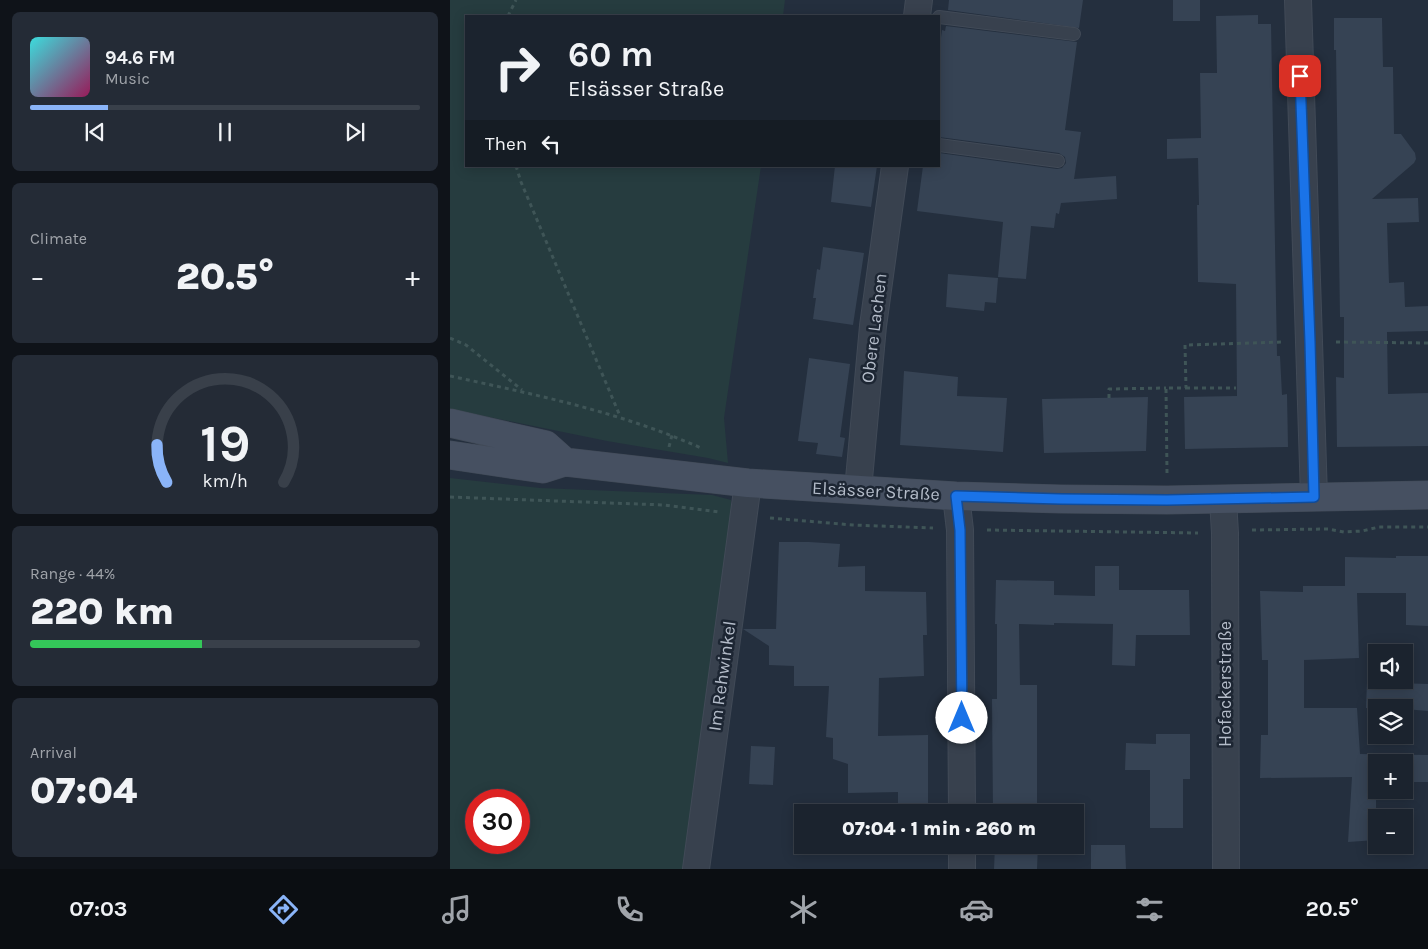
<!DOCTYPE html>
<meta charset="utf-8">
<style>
:root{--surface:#1b232e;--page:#242b36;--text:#f1f3f6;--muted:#a0a4aa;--line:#39404a;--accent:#8ab4f8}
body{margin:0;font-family:Karla,sans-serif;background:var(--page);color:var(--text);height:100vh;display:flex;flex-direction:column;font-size:19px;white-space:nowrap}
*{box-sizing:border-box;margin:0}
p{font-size:16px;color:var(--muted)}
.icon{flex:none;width:28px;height:28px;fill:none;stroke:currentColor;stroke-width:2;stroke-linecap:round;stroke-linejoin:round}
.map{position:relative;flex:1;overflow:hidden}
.sheet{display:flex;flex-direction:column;gap:12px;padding:12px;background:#0f1319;width:450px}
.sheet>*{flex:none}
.banner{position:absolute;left:15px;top:15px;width:475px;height:152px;border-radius:0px;box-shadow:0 2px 12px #0003,0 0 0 1px var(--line);background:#1b232e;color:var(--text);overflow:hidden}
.tools{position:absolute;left:918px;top:644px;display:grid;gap:10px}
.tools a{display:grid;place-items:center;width:45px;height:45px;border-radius:0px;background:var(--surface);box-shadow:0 2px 12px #0003,0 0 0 1px var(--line);font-size:25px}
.speed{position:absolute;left:15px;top:789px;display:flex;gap:10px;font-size:25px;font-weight:700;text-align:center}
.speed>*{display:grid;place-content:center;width:65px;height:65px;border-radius:50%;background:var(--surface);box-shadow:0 2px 12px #0003,0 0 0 1px var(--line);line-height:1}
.speed .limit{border:8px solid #d22;background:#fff;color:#111}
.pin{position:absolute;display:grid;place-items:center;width:42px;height:42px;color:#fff;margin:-21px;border-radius:10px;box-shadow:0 2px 8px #0006}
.me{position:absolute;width:55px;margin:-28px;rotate:0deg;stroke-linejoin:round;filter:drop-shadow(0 0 4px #0008)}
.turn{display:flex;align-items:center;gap:18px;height:105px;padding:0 20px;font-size:22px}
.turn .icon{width:65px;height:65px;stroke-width:2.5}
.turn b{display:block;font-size:35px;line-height:42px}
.then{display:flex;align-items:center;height:48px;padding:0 20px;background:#0003;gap:10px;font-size:19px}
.big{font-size:38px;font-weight:800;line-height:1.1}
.sheet .card{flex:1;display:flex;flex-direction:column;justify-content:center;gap:8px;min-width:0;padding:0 18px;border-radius:8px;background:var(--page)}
.sheet .dial{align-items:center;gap:0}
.dial svg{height:130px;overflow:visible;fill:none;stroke:var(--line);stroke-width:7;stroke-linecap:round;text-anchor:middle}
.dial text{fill:var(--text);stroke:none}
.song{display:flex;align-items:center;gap:15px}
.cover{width:60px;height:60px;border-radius:8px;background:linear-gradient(135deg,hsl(180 70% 55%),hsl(330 70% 35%))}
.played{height:5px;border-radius:2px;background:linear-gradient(90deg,var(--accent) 20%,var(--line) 20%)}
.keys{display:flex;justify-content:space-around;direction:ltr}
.heat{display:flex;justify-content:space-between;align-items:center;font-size:28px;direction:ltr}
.charge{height:8px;border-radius:4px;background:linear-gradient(90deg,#34c759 44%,var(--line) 0)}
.trip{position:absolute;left:344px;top:804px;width:290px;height:50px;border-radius:0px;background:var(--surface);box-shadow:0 2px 12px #0003,0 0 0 1px var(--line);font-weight:800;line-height:50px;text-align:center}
.menu{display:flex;height:80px;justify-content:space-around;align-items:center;background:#0b0e12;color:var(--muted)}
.menu .icon{width:35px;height:35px}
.menu .selected{color:var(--accent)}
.menu b{font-size:22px;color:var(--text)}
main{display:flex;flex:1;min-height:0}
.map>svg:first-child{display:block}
</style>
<main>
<section class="sheet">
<div class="card">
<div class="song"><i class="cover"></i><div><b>94.6 FM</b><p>Music</p></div></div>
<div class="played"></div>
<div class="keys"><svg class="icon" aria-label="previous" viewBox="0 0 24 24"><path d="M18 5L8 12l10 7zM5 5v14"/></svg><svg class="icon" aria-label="pause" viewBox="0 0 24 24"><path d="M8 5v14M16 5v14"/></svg><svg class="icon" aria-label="next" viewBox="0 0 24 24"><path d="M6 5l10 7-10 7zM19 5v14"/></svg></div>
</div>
<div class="card"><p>Climate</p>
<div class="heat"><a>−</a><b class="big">20.5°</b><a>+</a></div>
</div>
<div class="card dial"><svg viewBox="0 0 100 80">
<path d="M14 69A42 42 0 1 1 86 69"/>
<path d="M14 69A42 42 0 0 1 8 46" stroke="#8ab4f8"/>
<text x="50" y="56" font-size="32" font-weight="700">19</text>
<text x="50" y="72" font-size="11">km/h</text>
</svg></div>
<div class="card"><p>Range · 44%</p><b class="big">220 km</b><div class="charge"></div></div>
<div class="card"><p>Arrival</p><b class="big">07:04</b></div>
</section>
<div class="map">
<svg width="978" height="869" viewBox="0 0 978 869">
<rect width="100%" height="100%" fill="#242f3e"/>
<path fill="#263c3f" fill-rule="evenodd" d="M0,0H335L333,16H16V166H311L274,418L278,463L258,458L157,441L0,409Z
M0,478L90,488L262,495L281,500L282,522L235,869H0ZM26,800H69V842H26Z"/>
<path fill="#364354" d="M499,0H633L629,28L498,10Z
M723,0H750V21H723Z
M808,15V24H821L827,356H830L832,395L837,394L838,447L735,449L734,397L787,396L786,284L748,282L747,205H749L748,158L717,159V139L751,138L750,73H767L766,16Z
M884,18H932L933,67H943L944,134H951L965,153L966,159L964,163L922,199L968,198L969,222L937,223L939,283L954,282L955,307L978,306V331L937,332L938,394L978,393V446L887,447L886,377L894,378V317H890L886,50H884Z
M496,26L627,42L615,130L631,132L624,179L666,176L667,199L611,203L609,214L606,213L604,228L581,226L576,279L548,277L553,222L467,211L473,166H489V153L607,169L612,168L616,163L615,157L609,153L489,137V53L492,30L495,31Z
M385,166H427L421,207L381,202Z
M373,247L414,253L403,325L363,319L366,298H363L367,269L370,270Z
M498,274L548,278L546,303L535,302L534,311L496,307Z
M359,358L400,364L390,437L395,438L392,457L366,454L368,443L348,441Z
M454,371L508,377L507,396L557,398L553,452L450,445Z
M698,397L696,451L594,453L592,399Z
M329,542H359L390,544L388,567L415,566V591L476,592L477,635H473L474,676L429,678L428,736L478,735V812H448V792L398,793V764L383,759V738L376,737L379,686H344V666L319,665V646L293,629H326Z
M946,556H978V626L956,625V593H907L909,658L854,660V708H907L910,754L978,755V782H954V762H926V840L898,842L902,777L810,778L811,735H818V660H812L810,591L853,592V586H895V557L946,558Z
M645,566H669V590H739L740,635H686L685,666L662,665L663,624L604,623V625L569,624L570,685H587V812H543L542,699H547V624H545L546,580L604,581V595L645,596Z
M917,682L978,684V711L954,709V708H916Z
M706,734H740V779H733V828H700V770H675L676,743L706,744Z
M301,746L325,747L323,785L299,784Z
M545,845H588L587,869H544Z
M641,845H675L676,869H641Z"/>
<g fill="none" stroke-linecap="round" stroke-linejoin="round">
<g stroke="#414a57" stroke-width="14">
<path id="service" d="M489,17L624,34
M489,145L608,161"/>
</g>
<g stroke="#414a57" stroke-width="28">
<path id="minor" d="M848,0L864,497
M467,16L469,0
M408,490L423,326L445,166
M506,496L510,530L512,812
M773,500L775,533L776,869
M512,845V869
M246,869L298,483"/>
</g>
<g stroke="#414a57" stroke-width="29">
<path id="secondary" d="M0,423L96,445L115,462
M0,455L93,469L115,462L298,483L506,496L611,499L717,500L978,495"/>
</g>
<path stroke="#3f5557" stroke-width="3" stroke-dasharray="4 4" stroke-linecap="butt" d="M58,16L66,0
M66,166L71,182L170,416
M0,338L16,345L72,390
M886,342L978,343
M0,376C87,395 170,412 251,448
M736,388H786
M659,398V389L716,388
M219,447L222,435
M717,473L716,388H736L735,345L832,342
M0,497L214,505L269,512
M320,518L403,525L483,528
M537,530L748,533
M802,530L878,529L894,532L912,531L929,527H978"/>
<use href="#service" stroke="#38414e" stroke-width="12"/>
<use href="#minor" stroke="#38414e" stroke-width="26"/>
<use href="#secondary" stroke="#465061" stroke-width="28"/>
</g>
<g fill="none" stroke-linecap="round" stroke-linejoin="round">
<g stroke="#114b97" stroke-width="12">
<path id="route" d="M512,718L510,530L506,496L611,499L717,500L864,497L860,342L850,76"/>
</g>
<use href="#route" stroke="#1a73e8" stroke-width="9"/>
</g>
<g text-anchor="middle" stroke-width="5" stroke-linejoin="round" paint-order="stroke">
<g font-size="18" fill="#b4bcc9" stroke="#1d2633">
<text transform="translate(424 328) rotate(-83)" y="6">Obere Lachen</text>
<text transform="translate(426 491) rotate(3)" y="6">Elsässer Straße</text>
<text transform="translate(272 676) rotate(-82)" y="6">Im Rehwinkel</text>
<text transform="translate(775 684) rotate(-90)" y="6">Hofackerstraße</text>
</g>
</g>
</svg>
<div class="tools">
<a><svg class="icon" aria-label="sound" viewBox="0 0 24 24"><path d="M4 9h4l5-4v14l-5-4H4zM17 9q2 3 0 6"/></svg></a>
<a><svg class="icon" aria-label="layers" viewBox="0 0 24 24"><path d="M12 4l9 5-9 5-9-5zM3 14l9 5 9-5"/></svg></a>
<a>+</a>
<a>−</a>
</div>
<div class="speed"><div class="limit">30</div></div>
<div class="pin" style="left:850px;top:76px;background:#d93025"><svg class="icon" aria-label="arrive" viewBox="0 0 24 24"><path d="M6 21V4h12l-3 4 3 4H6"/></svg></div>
<svg class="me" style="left:512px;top:718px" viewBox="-20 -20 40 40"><circle r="19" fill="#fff"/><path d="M0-13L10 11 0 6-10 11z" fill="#1a73e8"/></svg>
<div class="trip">07:04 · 1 min · 260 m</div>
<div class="banner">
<div class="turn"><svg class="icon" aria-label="right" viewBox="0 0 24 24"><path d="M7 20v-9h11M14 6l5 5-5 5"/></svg><div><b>60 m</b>Elsässer Straße</div></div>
<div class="then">Then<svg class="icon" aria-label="left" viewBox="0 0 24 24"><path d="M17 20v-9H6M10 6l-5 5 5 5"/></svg></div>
</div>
</div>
</main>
<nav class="menu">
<b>07:03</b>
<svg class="icon selected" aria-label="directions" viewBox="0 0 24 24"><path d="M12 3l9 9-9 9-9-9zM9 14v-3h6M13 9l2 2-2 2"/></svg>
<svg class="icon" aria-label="music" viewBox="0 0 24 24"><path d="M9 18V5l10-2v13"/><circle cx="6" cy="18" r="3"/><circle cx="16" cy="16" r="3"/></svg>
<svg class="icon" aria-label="phone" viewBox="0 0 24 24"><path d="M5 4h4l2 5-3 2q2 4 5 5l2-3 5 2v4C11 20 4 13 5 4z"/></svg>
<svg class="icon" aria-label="climate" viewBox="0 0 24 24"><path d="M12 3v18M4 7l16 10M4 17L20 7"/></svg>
<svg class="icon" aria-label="car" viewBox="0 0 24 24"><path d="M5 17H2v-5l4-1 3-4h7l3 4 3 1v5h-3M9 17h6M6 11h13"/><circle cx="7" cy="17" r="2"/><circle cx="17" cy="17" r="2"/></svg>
<svg class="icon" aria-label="filters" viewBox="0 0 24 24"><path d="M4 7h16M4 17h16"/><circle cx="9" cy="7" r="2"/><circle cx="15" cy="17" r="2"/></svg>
<b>20.5°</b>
</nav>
